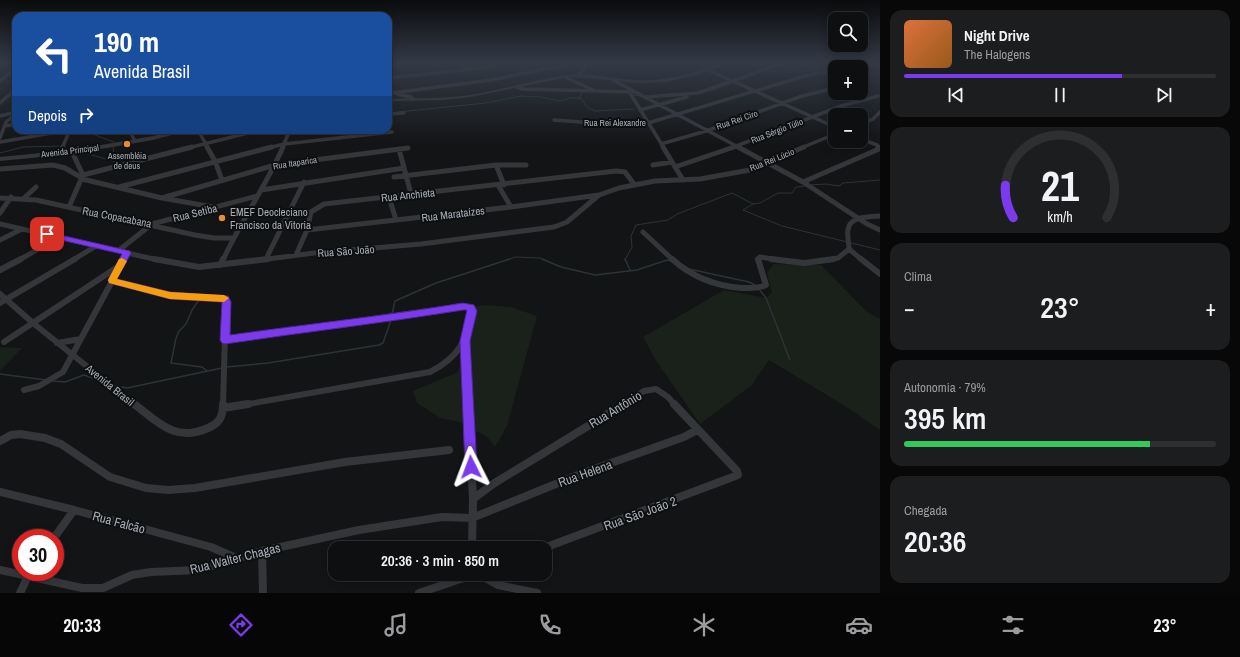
<!DOCTYPE html>
<html lang="pt">
<meta charset="utf-8">
<style>
:root{--surface:#0e0f10;--page:#1c1d1e;--text:#f1f3f6;--muted:#9b9c9f;--line:#2e2f30;--accent:#7c3aed}
body{margin:0;font-family:"Archivo Narrow",sans-serif;background:var(--page);color:var(--text);height:100vh;display:flex;flex-direction:column;font-size:15px;white-space:nowrap}
*{box-sizing:border-box;margin:0}
p{font-size:13px;color:var(--muted)}
.icon{flex:none;width:22px;height:22px;fill:none;stroke:currentColor;stroke-width:2;stroke-linecap:round;stroke-linejoin:round}
.map{position:relative;flex:1;overflow:hidden}
.panel{display:flex;flex-direction:column;gap:10px;padding:10px;background:#080809;width:360px}
.panel>*{flex:none}
.banner{position:absolute;left:12px;top:12px;width:380px;height:122px;border-radius:12px;box-shadow:0 2px 10px #0003,0 0 0 1px var(--line);background:#1a4fa0;color:#fff;overflow:hidden}
.controls{position:absolute;left:828px;top:12px;display:grid;gap:8px}
.controls a{display:grid;place-items:center;width:40px;height:40px;border-radius:8px;background:var(--surface);box-shadow:0 2px 10px #0003,0 0 0 1px var(--line);font-size:20px}
.speed{position:absolute;left:12px;top:529px;display:flex;gap:8px;font-size:20px;font-weight:700;text-align:center}
.speed>*{display:grid;place-content:center;width:52px;height:52px;border-radius:50%;background:var(--surface);box-shadow:0 2px 10px #0003,0 0 0 1px var(--line);line-height:1}
.speed .limit{border:6px solid #d22;background:#fff;color:#111}
.pin{position:absolute;display:grid;place-items:center;width:34px;height:34px;color:#fff;margin:-17px;border-radius:8px;box-shadow:0 2px 6px #0006}
.me{position:absolute;width:44px;margin:-22px;rotate:357deg;stroke-linejoin:round;filter:drop-shadow(0 0 3px #0008)}
.turn{display:flex;align-items:center;gap:14px;height:84px;padding:0 16px;font-size:18px}
.turn .icon{width:52px;height:52px;stroke-width:2.5}
.turn b{display:block;font-size:28px;line-height:34px}
.then{display:flex;align-items:center;height:38px;padding:0 16px;background:#0003;gap:8px;font-size:15px}
.big{font-size:30px;font-weight:600;line-height:1.1}
.panel .widget{flex:1;display:flex;flex-direction:column;justify-content:center;gap:6px;min-width:0;padding:0 14px;border-radius:12px;background:var(--page)}
.panel .dial{align-items:center;gap:0}
.dial svg{height:104px;overflow:visible;fill:none;stroke:var(--line);stroke-width:7;stroke-linecap:round;text-anchor:middle}
.dial text{fill:var(--text);stroke:none}
.song{display:flex;align-items:center;gap:12px}
.cover{width:48px;height:48px;border-radius:6px;background:linear-gradient(135deg,hsl(20 70% 55%),hsl(30 70% 35%))}
.played{height:4px;border-radius:2px;background:linear-gradient(90deg,var(--accent) 70%,var(--line) 70%)}
.keys{display:flex;justify-content:space-around;direction:ltr}
.heat{display:flex;justify-content:space-between;align-items:center;font-size:22px;direction:ltr}
.charge{height:6px;border-radius:3px;background:linear-gradient(90deg,#34c759 79%,var(--line) 0)}
.trip{position:absolute;left:328px;top:541px;width:224px;height:40px;border-radius:12px;background:var(--surface);box-shadow:0 2px 10px #0003,0 0 0 1px var(--line);font-weight:600;line-height:40px;text-align:center}
.menu{display:flex;height:64px;justify-content:space-around;align-items:center;background:#060606;color:var(--muted)}
.menu .icon{width:28px;height:28px}
.menu .on{color:var(--accent)}
.menu b{font-size:18px;color:var(--text)}
main{display:flex;flex:1;min-height:0}
.map>svg:first-child{display:block}
</style>
<main>
<div class="map">
<svg width="880" height="593" viewBox="0 0 880 593">
<rect width="100%" height="100%" fill="#131415"/>
<path fill="#1a201a" d="M774,264L821,265L867,312L880,319V430L845,406L769,360L752,385L700,424L655,359L643,337L724,290L766,298L772,293L767,273Z
M484,305L511,307L537,316L507,426L495,447L487,437L460,422L440,418L417,403L413,391L458,372L470,326L469,308Z
M0,347L22,348L0,371Z"/>
<g fill="none" stroke-linecap="round" stroke-linejoin="round">
<path stroke="#2a3438" stroke-width="1" d="M766,71C787,72 816,75 834,62
M710,91L759,73
M632,95L641,96
M579,98L583,92
M398,112L486,103L521,96L541,97L560,101L570,98H581L587,107L595,111L634,109
M94,130L95,135L114,142
M81,152L120,163
M0,153L23,147L59,146
M109,159L114,157L113,147
M811,185L826,184L839,186L843,183L880,180
M753,204L743,210L782,226L880,250
M507,260L515,257L541,258L544,260
M625,260L632,247L631,236L636,225L668,220L677,214L732,193L753,204L760,203L778,193H792L796,187L805,186"/>
<path stroke="#2a3438" stroke-width="1.5" d="M542,259L561,267L595,275L637,270L667,260L671,261
M625,259L630,270
M689,269L749,282L755,285
M759,289L766,298L790,360
M199,300L192,310L186,324L179,331L176,338L171,363L202,367L207,371
M392,314L395,301L436,283L510,259
M226,367L268,363L379,345L383,343L391,320
M0,374L46,380
M53,381L65,382L84,375L99,380
M116,386L127,388L222,368"/>
<path stroke="#35363a" stroke-width="3.5" d="M460,62L466,70
M388,64L405,62
M708,70L835,127
M577,76L584,68V62
M565,77L593,90
M388,78L466,70L510,62
M389,78L390,62
M613,80L740,148
M0,81L16,68
M517,87L523,89L635,92
M392,93L491,80L579,62
M630,93L664,148
M397,94L411,97L413,99
M645,97L698,93L784,63
M0,103L16,89
M640,110L687,97
M388,114L404,113
M0,116L16,112
M554,120L608,124L648,123L805,76L823,72L835,74
M861,124L873,119L880,112
M5,126L16,124
M129,130L135,141
M198,130L208,148
M0,138L6,122L16,114
M861,139L877,145L879,148
M0,142L69,130
M661,144L706,131L802,96L835,88
M62,148L70,130
M188,148L260,130
M268,148L284,144L392,132
M282,148L290,130
M406,148H408
M731,148L841,106L878,96
M801,148L835,134"/>
<path stroke="#35363a" stroke-width="5" d="M207,147L215,161L222,180
M663,147L683,180
M738,147L803,182L867,224L880,230
M399,149L411,194
M59,154L63,147
M496,165L504,185
M653,165L672,162
M675,167L734,147
M0,169L53,165L65,168L82,178
M83,175L192,147
M394,177L496,165H526
M82,179L162,198L213,207
M803,182L879,149L878,147
M498,185L511,207
M119,187L272,147
M261,190L404,168
M389,197L396,220
M0,198L36,200L195,235L214,238H233
M162,198L275,165L408,148
M23,199L36,187
M69,207L83,175L72,152
M0,213L11,197
M288,216L311,212
M0,224L158,260
M307,230L511,207L599,195
M643,232L673,260
M0,240L22,229
M849,249C849,243 847,236 848,230C849,216 870,217 880,216
M849,249L862,260
M118,251L152,224L257,196
M296,255L307,230L311,212L324,204L616,171L625,172L634,184
M266,259L304,182
M19,260L60,237
M73,260L96,246
M123,260L127,253
M223,260C241,221 266,186 283,147
M260,260L314,253L421,244L554,227L567,222L599,195L619,188L655,181L700,179L750,170L804,147
M758,260L760,257L779,260
M828,260L838,258L849,249"/>
<path stroke="#35363a" stroke-width="6" d="M154,259L199,267L268,259
M672,259C692,277 714,286 742,288C750,288 759,289 766,285L758,259
M771,259L804,263L834,259
M861,259L880,274
M220,265L223,259
M0,270L21,259
M112,281L170,295L221,298L226,300L223,405
M0,294L33,323L135,405
M0,303L75,259
M225,340L463,306L471,308L472,311C466,342 459,357 430,372L243,405
M4,342L119,266
M465,342L468,405
M57,343L81,339
M24,390L39,386L63,372L124,259
M622,405L644,391L656,389L668,397L675,405"/>
<path stroke="#35363a" stroke-width="8" d="M134,404C158,422 175,443 208,428C220,423 223,416 223,404
M468,404L473,499L472,548
M223,408L248,404
M0,441L11,435L20,434L45,438L61,444L110,477L146,488L168,490L195,488L345,462L449,450
M0,492L74,510L211,547L236,558
M473,499L493,484L624,404
M54,538L74,510
M544,548L738,475L737,471L674,404
M262,551L263,593
M0,570L82,588H103L132,575L151,572L199,570L262,551L359,530L442,517L472,518L583,473L684,437L697,430
M478,574L498,585L537,593
M20,593L30,572
M419,593L475,574"/>
<path fill="#35363a" fill-rule="evenodd" d="M723,62H730L700,74L667,82L636,83L588,78L569,77L470,97L442,100L388,101V99C415,98 443,99 470,95C503,90 535,79 568,75C590,72 613,79 635,80C666,82 694,73 723,62Z
M180,130H190L153,140L72,154L0,161V157L72,150L153,136Z"/>
</g>
<linearGradient id="sky" x2="0" y2="1"><stop stop-color="#0a0b0c"/><stop offset="0.43" stop-color="#333a46"/><stop offset="1" stop-color="#333a46" stop-opacity="0"/></linearGradient>
<rect width="880" height="145" fill="url(#sky)"/>
<path fill="#7c3aed" stroke="#51269a" d="M44,232H47L130,251L131,253L117,279L170,292L228,296L231,302L230,335C308,324 385,316 463,303L474,305L477,311L470,341L477,467L475,471L471,473L467,471L465,467L460,341L467,310H463C384,323 304,332 225,344L222,343L220,340L222,302L170,299L109,283L108,280L122,254L44,236Z"/>
<path fill="#f59e0b" d="M122,258L127,261L117,279L170,292L224,295L229,298L224,302L170,299L109,283L108,280L119,259Z"/>
<g fill="#e78c3a" stroke="#0e0f10" stroke-width="1.5">
<circle cx="127" cy="144" r="4"/>
<circle cx="222" cy="218" r="4"/>
</g>
<g text-anchor="middle" stroke-width="4" stroke-linejoin="round" paint-order="stroke">
<g font-size="9" fill="#a6adb5" stroke="#0e0f10">
<text transform="translate(737 120) rotate(-19)" y="3">Rua Rei Ciro</text>
<text x="615" y="126">Rua Rei Alexandre</text>
<text transform="translate(777 131) rotate(-21)" y="3">Rua Sérgio Túlio</text>
<text transform="translate(70 151) rotate(-7)" y="3">Avenida Principal</text>
<text transform="translate(772 160) rotate(-22)" y="3">Rua Rei Lúcio</text>
<text transform="translate(295 163) rotate(-9)" y="3">Rua Itaparica</text>
</g>
<g font-size="9" fill="#a6adb5" stroke="#0e0f10">
<text x="127" y="159">Assembléia<tspan x="127" dy="10">de deus</tspan></text>
</g>
<g font-size="11" fill="#a6adb5" stroke="#0e0f10">
<text transform="translate(408 195) rotate(-6)" y="4">Rua Anchieta</text>
<text transform="translate(195 213) rotate(-14)" y="4">Rua Setiba</text>
<text transform="translate(453 214) rotate(-7)" y="4">Rua Marataízes</text>
<text transform="translate(117 217) rotate(11)" y="4">Rua Copacabana</text>
<text transform="translate(346 251) rotate(-4)" y="4">Rua São João</text>
<text transform="translate(110 385) rotate(39)" y="4">Avenida Brasil</text>
</g>
<g font-size="11" fill="#a6adb5" stroke="#0e0f10" text-anchor="start">
<text x="230" y="216">EMEF Deocleciano<tspan x="230" dy="13">Francisco da Vitoria</tspan></text>
</g>
<g font-size="13" fill="#a6adb5" stroke="#0e0f10">
<text transform="translate(615 409) rotate(-31)" y="5">Rua Antônio</text>
<text transform="translate(585 473) rotate(-20)" y="5">Rua Helena</text>
<text transform="translate(640 513) rotate(-20)" y="5">Rua São João 2</text>
<text transform="translate(119 522) rotate(15)" y="5">Rua Falcão</text>
<text transform="translate(235 558) rotate(-14)" y="5">Rua Walter Chagas</text>
</g>
</g>
</svg>
<div class="controls">
<a><svg class="icon" aria-label="search" viewBox="0 0 24 24"><circle cx="10" cy="10" r="6"/><path d="M15 15l6 6"/></svg></a>
<a>+</a>
<a>−</a>
</div>
<div class="speed"><div class="limit">30</div></div>
<div class="pin" style="left:47px;top:234px;background:#d93025"><svg class="icon" aria-label="arrive" viewBox="0 0 24 24"><path d="M6 21V4h12l-3 4 3 4H6"/></svg></div>
<svg class="me" style="left:471px;top:467px" viewBox="-20 -20 40 40"><path d="M0-17L14 15 0 8-14 15z" fill="#7c3aed" stroke="#fff" stroke-width="4"/></svg>
<div class="trip">20:36 · 3 min · 850 m</div>
<div class="banner">
<div class="turn"><svg class="icon" aria-label="left" viewBox="0 0 24 24"><path d="M17 20v-9H6M10 6l-5 5 5 5"/></svg><div><b>190 m</b>Avenida Brasil</div></div>
<div class="then">Depois<svg class="icon" aria-label="right" viewBox="0 0 24 24"><path d="M7 20v-9h11M14 6l5 5-5 5"/></svg></div>
</div>
</div>
<section class="panel">
<div class="widget">
<div class="song"><i class="cover"></i><div><b>Night Drive</b><p>The Halogens</p></div></div>
<div class="played"></div>
<div class="keys"><svg class="icon" aria-label="previous" viewBox="0 0 24 24"><path d="M18 5L8 12l10 7zM5 5v14"/></svg><svg class="icon" aria-label="pause" viewBox="0 0 24 24"><path d="M8 5v14M16 5v14"/></svg><svg class="icon" aria-label="next" viewBox="0 0 24 24"><path d="M6 5l10 7-10 7zM19 5v14"/></svg></div>
</div>
<div class="widget dial"><svg viewBox="0 0 100 80">
<path d="M14 69A42 42 0 1 1 86 69"/>
<path d="M14 69A42 42 0 0 1 8 44" stroke="#7c3aed"/>
<text x="50" y="56" font-size="32" font-weight="700">21</text>
<text x="50" y="72" font-size="11">km/h</text>
</svg></div>
<div class="widget"><p>Clima</p>
<div class="heat"><a>−</a><b class="big">23°</b><a>+</a></div>
</div>
<div class="widget"><p>Autonomia · 79%</p><b class="big">395 km</b><div class="charge"></div></div>
<div class="widget"><p>Chegada</p><b class="big">20:36</b></div>
</section>
</main>
<nav class="menu">
<b>20:33</b>
<svg class="icon on" aria-label="directions" viewBox="0 0 24 24"><path d="M12 3l9 9-9 9-9-9zM9 14v-3h6M13 9l2 2-2 2"/></svg>
<svg class="icon" aria-label="music" viewBox="0 0 24 24"><path d="M9 18V5l10-2v13"/><circle cx="6" cy="18" r="3"/><circle cx="16" cy="16" r="3"/></svg>
<svg class="icon" aria-label="phone" viewBox="0 0 24 24"><path d="M5 4h4l2 5-3 2q2 4 5 5l2-3 5 2v4C11 20 4 13 5 4z"/></svg>
<svg class="icon" aria-label="climate" viewBox="0 0 24 24"><path d="M12 3v18M4 7l16 10M4 17L20 7"/></svg>
<svg class="icon" aria-label="car" viewBox="0 0 24 24"><path d="M5 17H2v-5l4-1 3-4h7l3 4 3 1v5h-3M9 17h6M6 11h13"/><circle cx="7" cy="17" r="2"/><circle cx="17" cy="17" r="2"/></svg>
<svg class="icon" aria-label="filters" viewBox="0 0 24 24"><path d="M4 7h16M4 17h16"/><circle cx="9" cy="7" r="2"/><circle cx="15" cy="17" r="2"/></svg>
<b>23°</b>
</nav>
